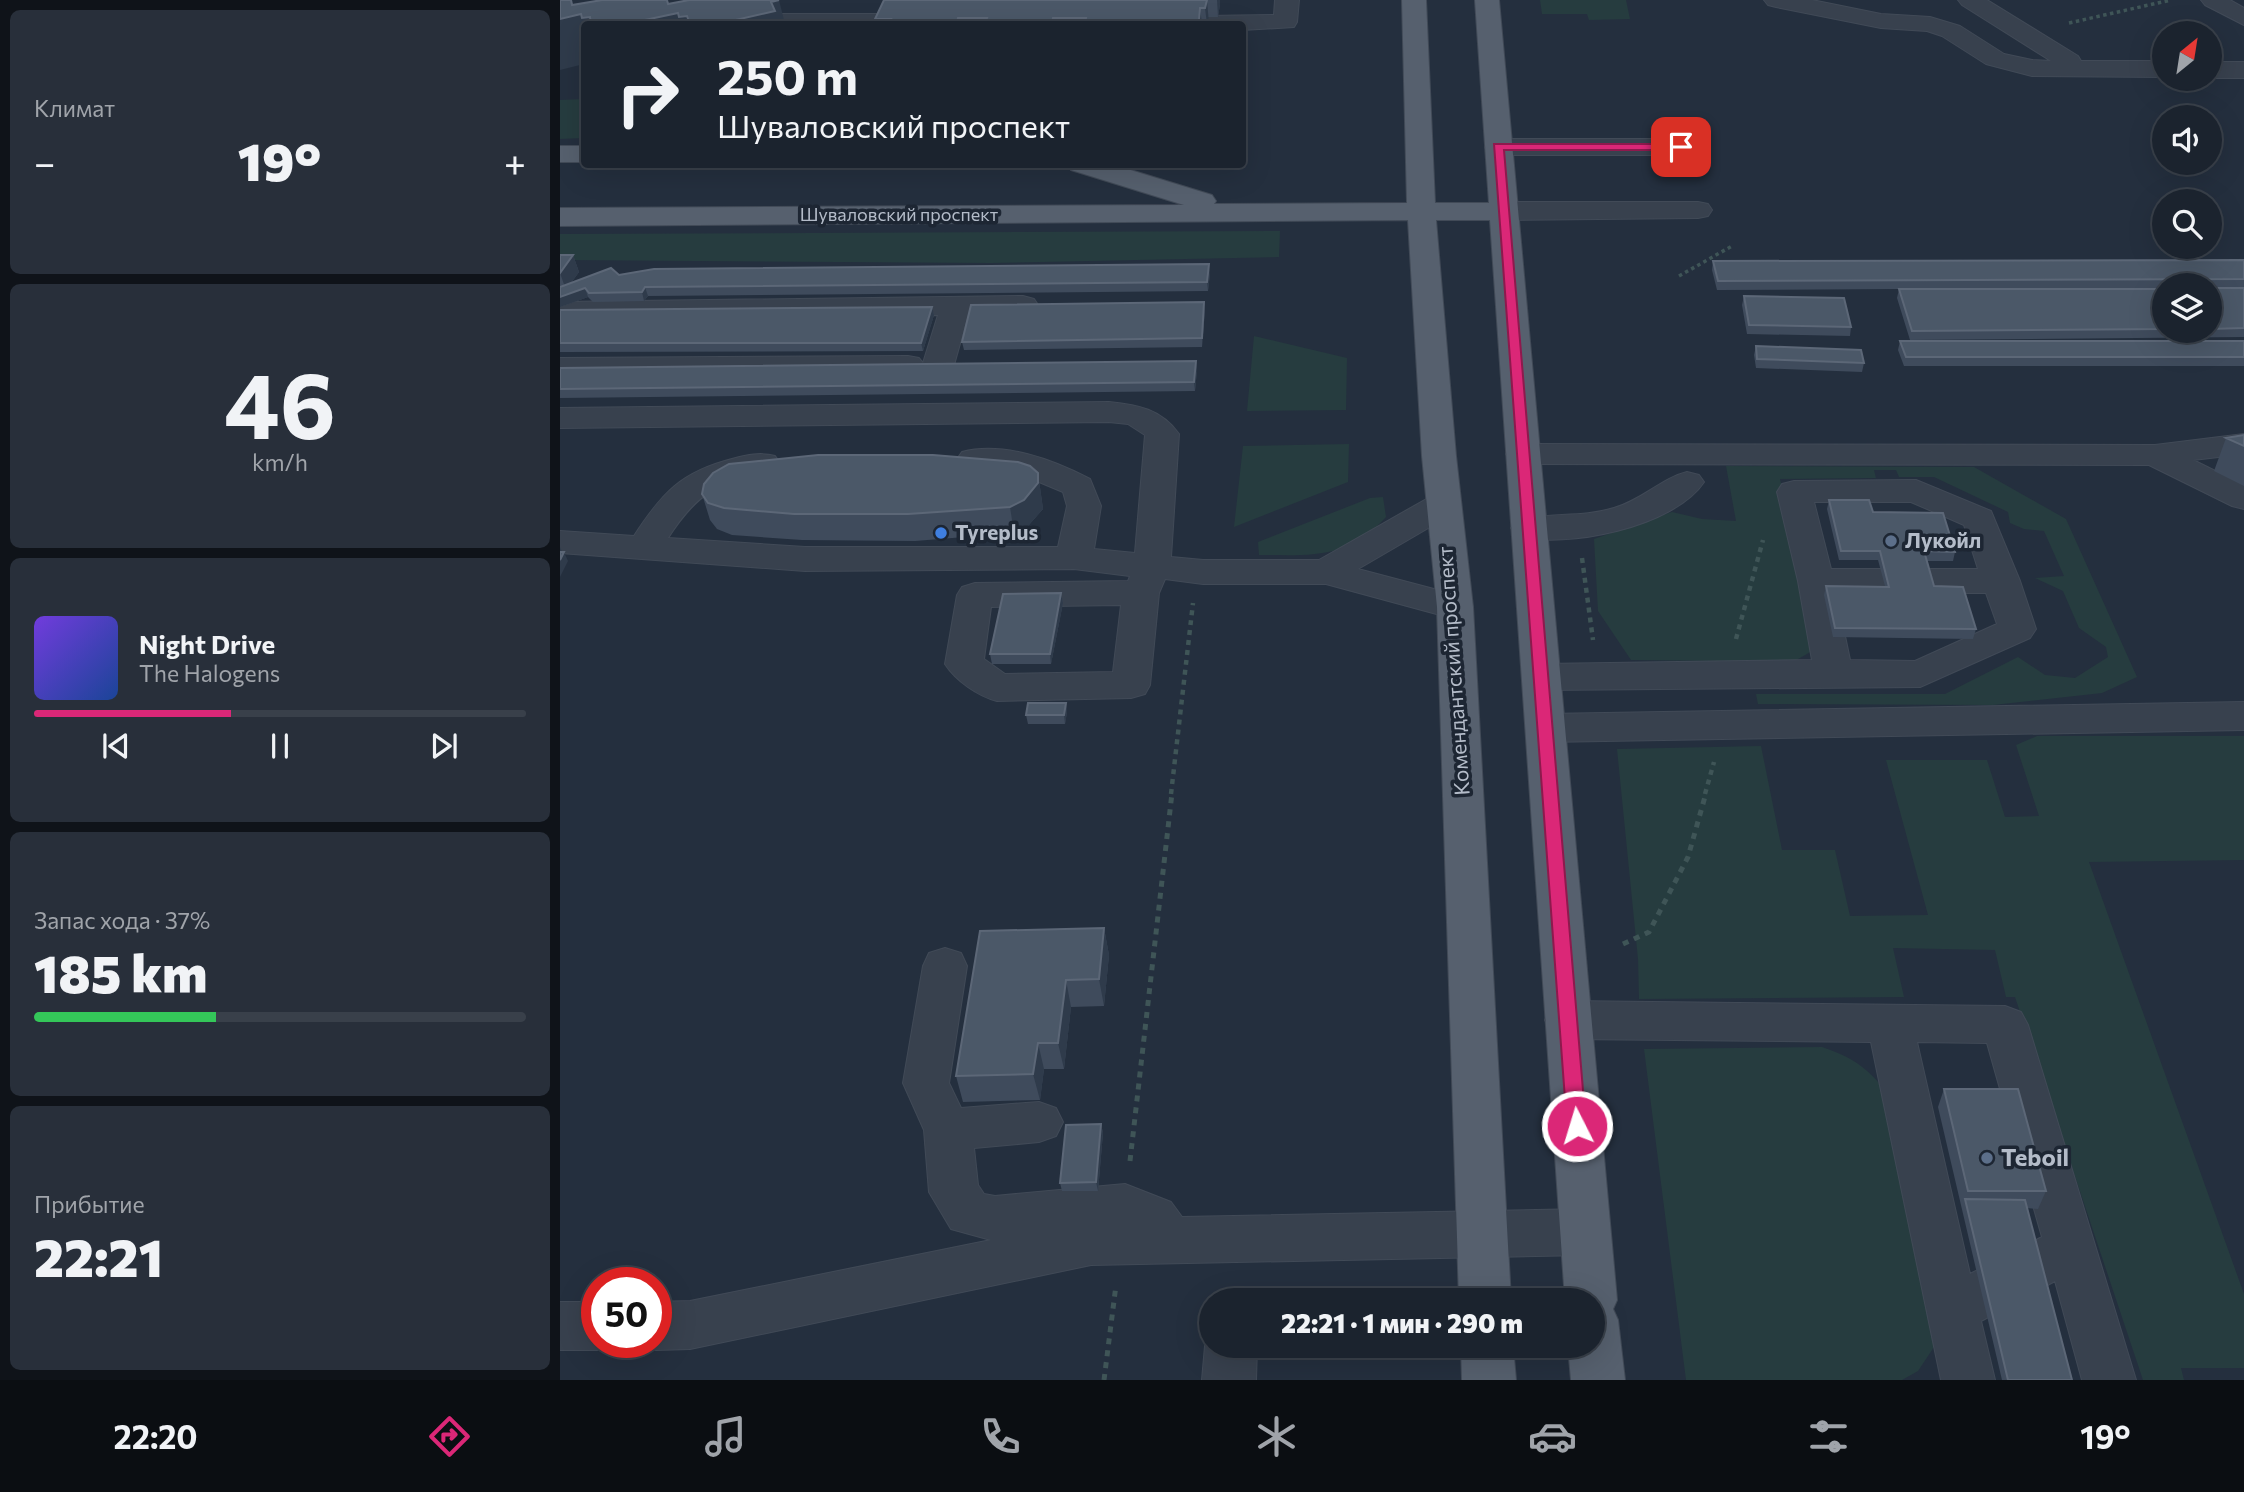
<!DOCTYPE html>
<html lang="ru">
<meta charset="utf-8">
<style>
:root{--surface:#1b232e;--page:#282f3a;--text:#f1f3f6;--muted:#a0a4aa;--line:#39404a;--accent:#db2777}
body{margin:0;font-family:Commissioner,sans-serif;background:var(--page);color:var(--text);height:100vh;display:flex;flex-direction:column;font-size:26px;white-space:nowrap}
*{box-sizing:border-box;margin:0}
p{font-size:23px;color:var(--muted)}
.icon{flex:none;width:38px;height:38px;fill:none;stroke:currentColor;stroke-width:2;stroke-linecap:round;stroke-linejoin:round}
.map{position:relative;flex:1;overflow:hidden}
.side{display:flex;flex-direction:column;gap:10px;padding:10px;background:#0f1319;width:560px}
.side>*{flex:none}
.top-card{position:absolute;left:21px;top:21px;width:665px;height:147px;border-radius:7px;box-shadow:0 7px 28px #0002,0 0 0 2px var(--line);background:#1b232e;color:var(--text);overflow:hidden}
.needle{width:46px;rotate:30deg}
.fabs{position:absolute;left:1592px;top:21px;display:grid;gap:14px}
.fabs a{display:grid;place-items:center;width:70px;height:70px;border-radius:50%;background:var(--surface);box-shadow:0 7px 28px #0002,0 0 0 2px var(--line);font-size:35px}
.speed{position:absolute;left:21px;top:1267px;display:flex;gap:14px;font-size:35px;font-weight:700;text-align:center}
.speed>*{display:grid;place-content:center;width:91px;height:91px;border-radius:50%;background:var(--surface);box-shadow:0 7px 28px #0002,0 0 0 2px var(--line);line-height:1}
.speed .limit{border:10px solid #d22;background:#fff;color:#111}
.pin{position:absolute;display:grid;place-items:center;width:60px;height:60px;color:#fff;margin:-30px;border-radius:14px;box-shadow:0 4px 10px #0006}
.me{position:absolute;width:77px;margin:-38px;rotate:355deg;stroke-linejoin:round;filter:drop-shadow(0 0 5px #0008)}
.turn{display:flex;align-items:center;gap:24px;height:147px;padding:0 21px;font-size:32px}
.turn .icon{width:91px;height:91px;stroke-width:2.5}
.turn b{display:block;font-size:49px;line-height:60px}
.big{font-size:52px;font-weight:800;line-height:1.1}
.side .widget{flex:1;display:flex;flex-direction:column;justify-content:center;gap:10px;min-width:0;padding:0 24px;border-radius:10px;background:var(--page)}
.side .dial{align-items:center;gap:0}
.dial b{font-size:91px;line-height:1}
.song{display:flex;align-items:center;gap:21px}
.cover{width:84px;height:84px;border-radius:10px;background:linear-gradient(135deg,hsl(260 70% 55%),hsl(220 70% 35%))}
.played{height:7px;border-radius:4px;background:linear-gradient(90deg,var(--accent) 40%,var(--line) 40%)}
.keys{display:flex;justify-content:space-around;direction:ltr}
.heat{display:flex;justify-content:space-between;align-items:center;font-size:38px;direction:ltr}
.charge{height:10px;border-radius:5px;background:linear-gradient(90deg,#34c759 37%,var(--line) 0)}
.trip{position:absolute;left:639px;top:1288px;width:406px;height:70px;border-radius:35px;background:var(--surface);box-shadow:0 7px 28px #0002,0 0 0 2px var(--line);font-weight:800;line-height:70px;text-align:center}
.tabs{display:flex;height:112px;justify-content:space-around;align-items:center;background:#0b0e12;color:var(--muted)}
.tabs .icon{width:49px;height:49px}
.tabs .active{color:var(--accent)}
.tabs b{font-size:32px;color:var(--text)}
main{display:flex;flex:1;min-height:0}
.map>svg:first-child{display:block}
</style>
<main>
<section class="side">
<div class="widget"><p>Климат</p>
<div class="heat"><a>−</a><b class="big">19°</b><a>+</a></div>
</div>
<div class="widget dial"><b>46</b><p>km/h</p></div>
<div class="widget">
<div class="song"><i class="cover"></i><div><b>Night Drive</b><p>The Halogens</p></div></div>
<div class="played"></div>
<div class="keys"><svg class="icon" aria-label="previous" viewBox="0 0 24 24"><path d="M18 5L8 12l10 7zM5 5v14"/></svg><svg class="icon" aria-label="pause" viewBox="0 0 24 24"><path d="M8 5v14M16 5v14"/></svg><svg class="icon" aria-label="next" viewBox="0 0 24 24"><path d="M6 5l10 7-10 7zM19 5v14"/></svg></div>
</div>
<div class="widget"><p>Запас хода · 37%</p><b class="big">185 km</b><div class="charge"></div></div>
<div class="widget"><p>Прибытие</p><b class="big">22:21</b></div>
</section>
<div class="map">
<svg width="1684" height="1380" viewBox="0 0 1684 1380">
<rect width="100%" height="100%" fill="#242f3e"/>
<path fill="#263c3f" d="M980,0H1066L1070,19L1029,20L1027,14H982Z
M24,99V138L0,139V100Z
M720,231L719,257L431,263L0,260V234Z
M694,336L787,358L786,410L687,411Z
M789,444L788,482L674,527L683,446Z
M1166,466L1414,467L1506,519L1577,677L1542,693L1433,705L1198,704L1196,694H1385L1458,657L1485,675L1515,678L1548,657L1546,647L1519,628L1503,591L1475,578L1504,576L1484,531L1464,529L1450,523L1448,512L1374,477H1339L1336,470H1314L1316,478L1220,479L1259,636L1252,651L1233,662L1071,660L1038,611L1034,539L1112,512L1142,519L1176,521Z
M823,497L826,517C786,560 753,555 699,555L698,542L810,498Z
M1477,736H1684V860L1529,862L1684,1294V1368H1621L1624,1380H1583L1455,997H1446L1435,950L1333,948L1344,997L1079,999L1078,959L1057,749L1201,746L1222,850H1275L1290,916L1368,915L1326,760H1427L1445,817L1479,816L1456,745Z
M1262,1047C1297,1059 1310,1070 1332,1099L1376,1344L1358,1371L1342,1380H1126L1084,1049Z"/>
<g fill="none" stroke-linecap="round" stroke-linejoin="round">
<g stroke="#414a57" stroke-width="2">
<path id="minor" d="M715,0H739L737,22L734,27L682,30V24L632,23L635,18L644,16L714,15Z
M1204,0H1252L1321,14L1370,17L1400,26L1444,54L1472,60L1491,61L1402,5L1398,0H1427L1518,56L1521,61H1605V77L1472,76L1426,64L1382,36L1367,31L1321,28L1216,7L1208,5Z
M1641,0H1670L1684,8V25L1645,5Z
M174,14H369L378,16L381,21L379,24H164L162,21L165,16Z
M1650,62H1684V78H1650Z
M938,139H1121L1131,141L1134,147L1131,153L1121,155H938L928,153L925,147L928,141Z
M944,202H1138L1148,204L1152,210L1148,216L1138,218L944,220L934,217L930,211L934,205Z
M463,296L474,299L478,305L474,311L463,314L408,315L394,365L389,372L378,374L367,372L363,366L359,372L348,374L0,376V358L348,356L359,358L363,363L378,315L0,320V302Z
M549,402C578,405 601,409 619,434L611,557L643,560H759L870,497L882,494L894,497L899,505L894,513L798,569L908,598L913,607L908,616L895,619L766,584H643L605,579L599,593L590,685L585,694L571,698L437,701C418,696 396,681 385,664L397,595L402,587L415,583L568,581L570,576L514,569L245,571L0,553V531L74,536C102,493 121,472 172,459C187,455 200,452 215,456L220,463L215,470C159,484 141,487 108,538L245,547H498L507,506L503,492L460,474L402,466L397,459L402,452C443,441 494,460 530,479L541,506L534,549L575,553L585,435L568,424L549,422L0,428V408ZM561,605L553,672L445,674L424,659L431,607Z
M1684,434V454L1633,460L1684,485V509L1672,506L1589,465L963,464L951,461L946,454L951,447L963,444L1595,445Z
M1127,472L1139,475L1144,482C1114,527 1006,549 957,536L951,528L957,520C988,512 1022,518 1054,508C1082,500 1102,478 1127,472Z
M1356,480L1431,511L1460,581L1476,629L1470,638L1360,687L982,690L968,686L963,677L968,668L982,664L1252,660L1238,581L1217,492L1222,484L1234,481ZM1254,502H1351L1404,525L1418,569H1367L1354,573L1349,581L1354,589L1367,593H1426L1437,624L1355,661L1290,660L1276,593H1323L1336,589L1341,581L1336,573L1323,569H1271Z
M1684,702V730L986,742L972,738L966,728L972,718L986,714Z
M385,948L401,953L407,966L389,1083L401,1108L479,1102L496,1108L503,1122L496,1136L479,1142L414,1148L418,1185L424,1194L435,1196L565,1184L611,1202L622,1217L1025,1209L1043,1216L1050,1232L1043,1248L1025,1255L531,1265L130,1349L96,1350L78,1343L96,1342V1302L130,1301L431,1240L391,1229L369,1192L364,1130L343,1083L363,966L369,953Z
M1008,1001L1445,1006L1461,1012L1468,1025L1576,1380H1522L1495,1281L1421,1321L1435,1380H1381L1311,1042L1008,1039L992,1033L985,1020L992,1007ZM1357,1042L1427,1043L1482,1237L1410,1274Z
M0,1302H37V1342L55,1343L37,1350H0Z
M651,1332V1346H697L696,1380H642L645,1346Z"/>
</g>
<g stroke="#414a57" stroke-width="2">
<path id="major" d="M842,0H866L875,203H929L915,0H939L1057,1300L1053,1309L1058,1320L1065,1380H1011L1008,1346H1032V1300H1005L930,220H876L896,456L913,607L951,1300H899L877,607L862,456L848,220L0,226V208L624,205L511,170L508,164H551L652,195L656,201L654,204L847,203Z
M0,146H24V162H0Z
M901,1346H953L956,1380H902Z"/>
</g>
<path stroke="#3f5557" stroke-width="3.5" stroke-dasharray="3.5 3.5" stroke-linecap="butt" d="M1509,23L1611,0
M1119,276L1172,246"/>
<path stroke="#3f5557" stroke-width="4.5" stroke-dasharray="5 5" stroke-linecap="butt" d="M1022,558L1033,640
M1176,639L1203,540
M611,794L633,603
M1145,794L1154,762"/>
<path stroke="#3f5557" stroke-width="5" stroke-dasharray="6 6" stroke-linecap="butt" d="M1063,944L1089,932L1128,857L1146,793
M570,1161L612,793
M544,1380L556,1285"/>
<use href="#minor" fill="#38414e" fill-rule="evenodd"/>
<use href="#major" fill="#56606e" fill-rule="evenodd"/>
</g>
<path fill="#3f4b5c" d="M324,0H660V4L658,17H648L649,24H317L315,19Z
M0,255H13L19,272L11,283L59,275L650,273L648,291L88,296L84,301L33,302L28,297L0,307Z
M1684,260V288H1650V285H1605V331H1650V288H1684V337L1350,340L1337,298L1339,289L1157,290L1152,270L1153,261Z
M1184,296L1291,327L1290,336L1187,334L1182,305Z
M372,307L374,315L363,351L0,352V310Z
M645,310L642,347L404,350L402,342Z
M1340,341H1684V366H1344L1338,350Z
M1196,346L1304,363L1302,372L1196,368L1194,355Z
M636,361L637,370L635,391L0,398V368Z
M1684,435V486L1654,471L1666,438Z
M478,473L483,509L468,526L454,533L355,541L242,540L172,535L157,529L150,520L142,494Z
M1269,500L1313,512L1395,552L1393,561H1366L1374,586L1416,629L1413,639L1273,637L1264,595L1266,586H1325L1318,560H1279L1267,509Z
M501,593L503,603L491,664H432L430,654Z
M506,703L507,712L505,724H468L466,715Z
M544,928L549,955L544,1006L511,1007L504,1069H484L480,1100L403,1102L396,1076Z
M1384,1089L1486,1191L1478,1209L1467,1208L1512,1380H1442L1378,1107Z
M541,1124L543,1133L538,1191H502L500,1183Z"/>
<path fill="#2f3b4b" d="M11,0H12L16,15L21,14L30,17L32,24H24V64L0,70V19Z
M219,0L225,24H159L211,2Z
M647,0L649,24H647L645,8Z
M657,0H660V4L658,17Z
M640,8L642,24H639V20Z
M118,13L127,16L129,24H66Z
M13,255L19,272L6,290L0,273Z
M649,264L650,273L648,291L647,282Z
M85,287L88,296L84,301L82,292Z
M25,288L28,297L0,307V297Z
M644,302L645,310L642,347V338Z
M372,307L374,315L363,351L361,343Z
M636,361L637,370L635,391L634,382Z
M478,473L483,509L468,526L454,533L450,507Z
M0,547L3,554L4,552L8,561L0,577Z
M501,593L503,603L491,664L490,654Z
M506,703L507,712L505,724L504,715Z
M544,928L549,955L544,1006L539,979Z
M506,980L511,1007L504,1069L498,1043Z
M478,1043L484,1069L480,1100L473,1074Z
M541,1124L543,1133L538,1191L536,1182Z"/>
<path fill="#4b5868" stroke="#5c6777" stroke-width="2" d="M0,0H11L12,5L42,0H107L108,4L129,0H219L211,2L215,11L158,24H130L127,16L119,17L118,13L66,24H31L30,17L22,18L21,14L0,19Z
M324,0H647L645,8H640L639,20L525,23L526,18H493L492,23H425L427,18H398L397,23H329L331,19H315Z
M0,255H13L0,273Z
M1684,260V279L1158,281L1153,261Z
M649,264L647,282L85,287L82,292L29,293L25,288L0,297V287L51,268L59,275L94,269Z
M1650,288H1684V328L1650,329Z
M1339,289H1605V329L1352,331Z
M1184,296L1284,298L1291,327L1189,325Z
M644,302L642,338L402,342L411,305Z
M372,307L361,343H0V310Z
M1340,341H1684V357H1346Z
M1196,346L1301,350L1304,363L1197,359Z
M636,361L634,382L0,389V368Z
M1684,435V446L1666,438Z
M258,455H373L458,462L470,466L478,473V483L464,500L450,507L348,514H234L164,508L148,503L142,494L144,484L153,473L169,464Z
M1269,500H1309L1313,512L1383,513L1395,552L1364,551L1374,586L1403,587L1416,629L1275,628L1266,586L1329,587L1320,551H1281Z
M0,552H4L0,560Z
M501,593L490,654H430L443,594Z
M468,703H506L504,715H466Z
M544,928L539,979L506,980L498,1043H478L473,1074L396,1076L420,931Z
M1384,1089H1458L1486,1191H1408Z
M541,1124L536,1182L500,1183L506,1125Z
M1405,1199L1465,1200L1512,1380H1448Z"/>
<path fill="#db2777" stroke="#8e194d" stroke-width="2" d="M934,144H1121L1126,147L1121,150H944L1026,1126L1024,1132L1017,1134L1010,1132L1007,1126Z"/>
<circle fill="#3f7fe0" stroke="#1d2633" stroke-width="2.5" cx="381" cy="533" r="7"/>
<g fill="#5c6f8a" stroke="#1d2633" stroke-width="2.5">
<circle cx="1331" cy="541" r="7"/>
<circle cx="1427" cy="1158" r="7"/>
</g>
<g text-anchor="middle" stroke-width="7" stroke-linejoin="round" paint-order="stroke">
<g font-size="18" fill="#b4bcc9" stroke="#1d2633">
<text x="339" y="221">Шуваловский проспект</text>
</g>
<g font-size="21" font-weight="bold" fill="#b4bcc9" stroke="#1d2633" text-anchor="start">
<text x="395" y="540">Tyreplus</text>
<text x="1345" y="548">Лукойл</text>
</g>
<g font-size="21" fill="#b4bcc9" stroke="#1d2633">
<text transform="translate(894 671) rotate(-94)" y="7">Комендантский проспект</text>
</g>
<g font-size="24" font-weight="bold" fill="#b4bcc9" stroke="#1d2633" text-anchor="start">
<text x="1441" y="1166">Teboil</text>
</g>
</g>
</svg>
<div class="fabs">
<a><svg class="needle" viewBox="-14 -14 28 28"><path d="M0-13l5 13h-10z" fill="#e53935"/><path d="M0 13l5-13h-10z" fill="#a0a4aa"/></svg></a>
<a><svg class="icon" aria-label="sound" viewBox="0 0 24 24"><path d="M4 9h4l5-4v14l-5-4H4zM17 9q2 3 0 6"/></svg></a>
<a><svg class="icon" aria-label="search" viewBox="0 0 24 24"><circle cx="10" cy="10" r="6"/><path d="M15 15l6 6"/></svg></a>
<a><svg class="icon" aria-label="layers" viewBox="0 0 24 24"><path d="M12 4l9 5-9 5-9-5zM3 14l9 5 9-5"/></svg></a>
</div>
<div class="speed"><div class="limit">50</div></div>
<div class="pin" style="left:1121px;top:147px;background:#d93025"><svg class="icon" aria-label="arrive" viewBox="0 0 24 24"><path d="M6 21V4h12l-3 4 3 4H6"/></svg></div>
<svg class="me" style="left:1017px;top:1126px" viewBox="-20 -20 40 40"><circle r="17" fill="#db2777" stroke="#fff" stroke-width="3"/><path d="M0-11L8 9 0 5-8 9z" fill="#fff"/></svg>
<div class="trip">22:21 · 1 мин · 290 m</div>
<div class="top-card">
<div class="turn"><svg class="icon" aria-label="right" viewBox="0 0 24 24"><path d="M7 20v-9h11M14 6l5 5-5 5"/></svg><div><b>250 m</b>Шуваловский проспект</div></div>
</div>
</div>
</main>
<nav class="tabs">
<b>22:20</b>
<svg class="icon active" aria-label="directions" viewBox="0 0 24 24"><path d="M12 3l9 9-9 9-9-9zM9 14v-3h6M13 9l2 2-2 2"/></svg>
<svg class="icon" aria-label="music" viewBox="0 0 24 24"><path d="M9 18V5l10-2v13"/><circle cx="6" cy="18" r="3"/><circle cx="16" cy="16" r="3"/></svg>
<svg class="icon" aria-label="phone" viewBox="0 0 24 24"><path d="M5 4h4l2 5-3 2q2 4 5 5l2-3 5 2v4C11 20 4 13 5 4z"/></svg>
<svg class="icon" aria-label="climate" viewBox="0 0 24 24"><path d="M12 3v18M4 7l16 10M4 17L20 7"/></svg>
<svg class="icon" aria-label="car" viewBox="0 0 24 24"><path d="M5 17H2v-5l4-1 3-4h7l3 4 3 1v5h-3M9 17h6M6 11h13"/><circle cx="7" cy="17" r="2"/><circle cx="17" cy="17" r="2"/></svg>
<svg class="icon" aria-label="filters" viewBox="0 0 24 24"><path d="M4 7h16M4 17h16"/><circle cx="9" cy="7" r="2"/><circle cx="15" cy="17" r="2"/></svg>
<b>19°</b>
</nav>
